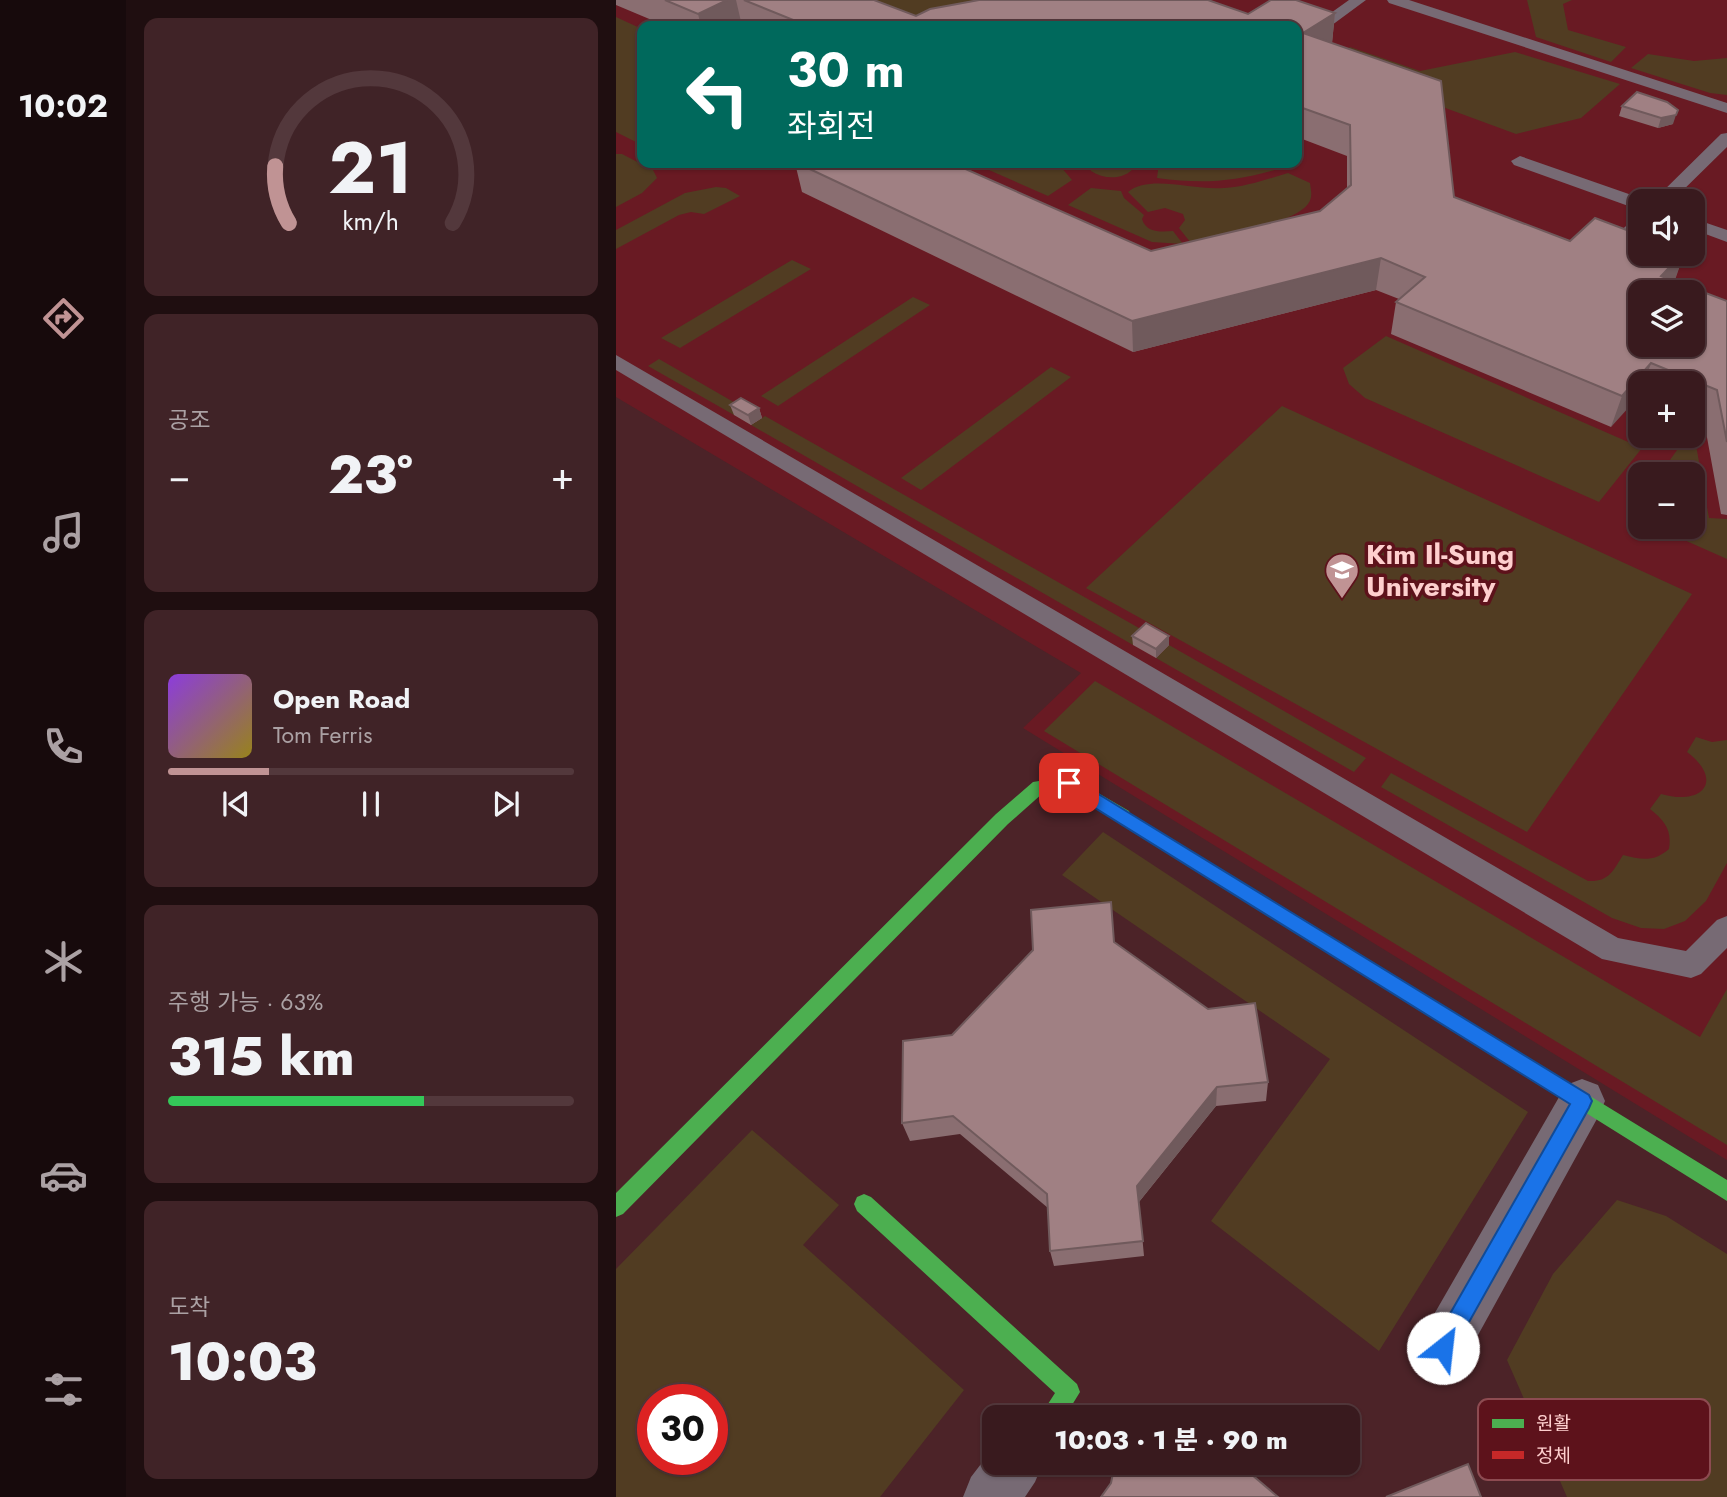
<!DOCTYPE html>
<html lang="ko">
<meta charset="utf-8">
<style>
:root{--surface:#391a1e;--page:#402327;--text:#f1f3f6;--muted:#aba1a4;--line:#53383c;--accent:#c09394}
body{margin:0;font-family:Jost,"Noto Sans KR",sans-serif;background:var(--page);color:var(--text);height:100vh;display:flex;flex-direction:column;font-size:26px;white-space:nowrap}
*{box-sizing:border-box;margin:0}
p{font-size:23px;color:var(--muted)}
.icon{flex:none;width:38px;height:38px;fill:none;stroke:currentColor;stroke-width:2;stroke-linecap:round;stroke-linejoin:round}
.map{position:relative;flex:1;overflow:hidden}
.drawer{display:flex;flex-direction:column;gap:18px;padding:18px;background:#1f0e10;width:490px}
.drawer>*{flex:none}
.guide{position:absolute;left:21px;top:21px;width:665px;height:147px;border-radius:14px;box-shadow:0 2px 5px #0004,0 0 0 2px var(--line);background:#00695c;color:#fff;overflow:hidden}
.tools{position:absolute;left:1012px;top:189px;display:grid;gap:14px}
.tools a{display:grid;place-items:center;width:77px;height:77px;border-radius:14px;background:var(--surface);box-shadow:0 2px 5px #0004,0 0 0 2px var(--line);font-size:35px}
.speed{position:absolute;left:21px;top:1384px;display:flex;gap:14px;font-size:35px;font-weight:700;text-align:center}
.speed>*{display:grid;place-content:center;width:91px;height:91px;border-radius:50%;background:var(--surface);box-shadow:0 2px 5px #0004,0 0 0 2px var(--line);line-height:1}
.speed .limit{border:10px solid #d22;background:#fff;color:#111}
.pin{position:absolute;display:grid;place-items:center;width:60px;height:60px;color:#fff;margin:-30px;border-radius:14px;box-shadow:0 4px 10px #0006}
.me{position:absolute;width:77px;margin:-38px;rotate:29deg;stroke-linejoin:round;filter:drop-shadow(0 0 5px #0008)}
.turn{display:flex;align-items:center;gap:24px;height:147px;padding:0 35px;font-size:32px}
.turn .icon{width:91px;height:91px;stroke-width:2.5}
.turn b{display:block;font-size:49px;line-height:60px}
.big{font-size:52px;font-weight:800;line-height:1.1}
.drawer .card{flex:1;display:flex;flex-direction:column;justify-content:center;gap:10px;min-width:0;padding:0 24px;border-radius:14px;background:var(--page)}
.drawer .dial{align-items:center;gap:0}
.dial svg{height:182px;overflow:visible;fill:none;stroke:var(--line);stroke-width:7;stroke-linecap:round;text-anchor:middle}
.dial text{fill:var(--text);stroke:none}
.song{display:flex;align-items:center;gap:21px}
.cover{width:84px;height:84px;border-radius:10px;background:linear-gradient(135deg,hsl(270 70% 55%),hsl(50 70% 35%))}
.played{height:7px;border-radius:4px;background:linear-gradient(90deg,var(--accent) 25%,var(--line) 25%)}
.keys{display:flex;justify-content:space-around;direction:ltr}
.heat{display:flex;justify-content:space-between;align-items:center;font-size:38px;direction:ltr}
.charge{height:10px;border-radius:5px;background:linear-gradient(90deg,#34c759 63%,var(--line) 0)}
.trip{position:absolute;left:366px;top:1405px;width:378px;height:70px;border-radius:14px;background:var(--surface);box-shadow:0 2px 5px #0004,0 0 0 2px var(--line);font-weight:800;line-height:70px;text-align:center}
main{display:flex;flex:1;min-height:0}
.menu{display:flex;flex-direction:column;width:126px;justify-content:space-around;align-items:center;background:#170a0c;color:var(--muted)}
.menu .icon{width:49px;height:49px}
.menu .current{color:var(--accent)}
.menu b{font-size:32px;color:var(--text)}
.map>svg:first-child{display:block}
</style>
<main>
<nav class="menu">
<b>10:02</b>
<svg class="icon current" aria-label="directions" viewBox="0 0 24 24"><path d="M12 3l9 9-9 9-9-9zM9 14v-3h6M13 9l2 2-2 2"/></svg>
<svg class="icon" aria-label="music" viewBox="0 0 24 24"><path d="M9 18V5l10-2v13"/><circle cx="6" cy="18" r="3"/><circle cx="16" cy="16" r="3"/></svg>
<svg class="icon" aria-label="phone" viewBox="0 0 24 24"><path d="M5 4h4l2 5-3 2q2 4 5 5l2-3 5 2v4C11 20 4 13 5 4z"/></svg>
<svg class="icon" aria-label="climate" viewBox="0 0 24 24"><path d="M12 3v18M4 7l16 10M4 17L20 7"/></svg>
<svg class="icon" aria-label="car" viewBox="0 0 24 24"><path d="M5 17H2v-5l4-1 3-4h7l3 4 3 1v5h-3M9 17h6M6 11h13"/><circle cx="7" cy="17" r="2"/><circle cx="17" cy="17" r="2"/></svg>
<svg class="icon" aria-label="filters" viewBox="0 0 24 24"><path d="M4 7h16M4 17h16"/><circle cx="9" cy="7" r="2"/><circle cx="15" cy="17" r="2"/></svg>
</nav>
<section class="drawer">
<div class="card dial"><svg viewBox="0 0 100 80">
<path d="M14 69A42 42 0 1 1 86 69"/>
<path d="M14 69A42 42 0 0 1 8 44" stroke="#c09394"/>
<text x="50" y="56" font-size="32" font-weight="700">21</text>
<text x="50" y="72" font-size="11">km/h</text>
</svg></div>
<div class="card"><p>공조</p>
<div class="heat"><a>−</a><b class="big">23°</b><a>+</a></div>
</div>
<div class="card">
<div class="song"><i class="cover"></i><div><b>Open Road</b><p>Tom Ferris</p></div></div>
<div class="played"></div>
<div class="keys"><svg class="icon" aria-label="previous" viewBox="0 0 24 24"><path d="M18 5L8 12l10 7zM5 5v14"/></svg><svg class="icon" aria-label="pause" viewBox="0 0 24 24"><path d="M8 5v14M16 5v14"/></svg><svg class="icon" aria-label="next" viewBox="0 0 24 24"><path d="M6 5l10 7-10 7zM19 5v14"/></svg></div>
</div>
<div class="card"><p>주행 가능 · 63%</p><b class="big">315 km</b><div class="charge"></div></div>
<div class="card"><p>도착</p><b class="big">10:03</b></div>
</section>
<div class="map">
<svg width="1111" height="1497" viewBox="0 0 1111 1497">
<rect width="100%" height="100%" fill="#4c2328"/>
<path fill="#691a23" fill-rule="evenodd" d="M0,0H1111V1160L407,728L465,673L0,397ZM26,26H681V163H26ZM1024,201H1076V254H1024ZM1024,292H1076V345H1024ZM1024,383H1076V436H1024ZM1024,474H1076V527H1024Z"/>
<path fill="#513c22" fill-rule="evenodd" d="M246,0H391L294,26Z
M911,0H956L947,4L952,30L1010,47L995,62L920,37Z
M0,17L26,29V145L0,132Z
M734,47L804,71L899,52L1004,84L965,118L900,134L710,64Z
M1032,54L1078,61L1111,58V95L1094,93L1015,68Z
M0,154H6L37,170L41,178L26,193L0,207Z
M357,163H417L445,167L456,180L432,196Z
M472,163H520L519,167C508,180 489,180 475,171Z
M543,163H647L662,169C617,182 587,184 541,178Z
M672,173L694,183C695,191 697,197 692,204C676,225 602,236 575,243L563,228L569,220L567,214L549,208L532,212L512,192C534,174 579,191 608,188C630,187 651,179 672,173Z
M100,187L110,188L124,196L88,214L75,212L63,215L0,249V230L69,193Z
M475,188L505,191L508,198L528,215L526,219C530,233 545,232 557,231L567,244L536,242L452,205Z
M176,260L195,269L64,348L45,338Z
M297,297L314,305L162,406L145,396Z
M770,336L1026,448L983,502L749,398L733,384L727,368Z
M43,359L128,408L118,415L32,366Z
M435,367L455,377L305,490L285,478Z
M666,406L1076,594L911,832L470,588Z
M149,416L530,632L517,645L135,425Z
M1077,428L1093,518L1111,519V559L1039,527H1076V474H1044L1071,436H1076Z
M553,645L750,758L738,772L540,658Z
M479,681L1084,1037L1111,989V1145L428,731Z
M1080,737L1096,742L1111,740V863L1090,901L1069,921L1048,929L1025,928L996,918L765,787L775,773L972,881C993,882 997,871 1007,855C1026,860 1038,862 1053,849C1056,830 1049,821 1034,809L1045,794C1086,806 1109,781 1071,752Z
M487,832L912,1112L763,1351L595,1221L714,1059L446,875Z
M136,1130L223,1205L187,1245L348,1390L264,1497H0V1269ZM37,1400H96V1460H37Z
M1001,1200L1050,1216L1111,1254V1497H951L891,1360L937,1274Z"/>
<g fill="none" stroke-linecap="round" stroke-linejoin="round">
<path fill="#776a74" fill-rule="evenodd" d="M733,0H750L708,31H698L695,28L698,25Z
M771,0H793L1111,103V113L773,3Z
M1111,133V147L1056,201H1037L1105,134Z
M904,156L1030,200L1031,201H1024V209L1018,208L898,165L895,161Z
M1024,218V233L1007,249H993L991,245L993,241L1018,219Z
M1076,218L1111,230V242L1076,229Z
M0,355L1002,938L1070,951L1101,920L1111,916V948L1085,974L1075,978L986,959L0,370Z"/>
<path fill="#776a74" fill-rule="evenodd" d="M966,1079L982,1085L989,1101L982,1117L845,1366L827,1374L809,1366L801,1348L809,1330L950,1085Z
M378,1447V1463H427L419,1482L409,1497H347L355,1477Z"/>
<path fill="#4caf50" fill-rule="evenodd" d="M453,776L513,811L515,816L513,821L507,823L501,821L451,790L427,793L392,824L7,1214L0,1217V1193L380,814L417,782Z
M702,929L1111,1180V1201L696,942L693,937L696,932Z
M248,1194L255,1197L461,1384L464,1392L448,1418H423L439,1393L241,1211L238,1204L241,1197Z"/>
<path fill="#c62828" fill-rule="evenodd" d="M507,809L708,932L711,937L708,942L702,945L696,942L501,821L499,816L501,811Z"/>
</g>
<path fill="#8a6e71" d="M0,0H258L300,16L719,13L716,43L838,197L954,241L1024,254H1068L1058,281L1111,301V515L1105,514L1088,421L1076,416V383H1024L995,427L775,334L780,302L783,299L760,290L517,352L186,192L179,163H336L535,251L704,211L731,189V156L681,137V26H50L0,5Z
M1021,92L1057,124L1042,128L1003,116L1006,106Z
M114,405L143,408L146,418L135,425L118,415Z
M516,636L553,645L540,658L517,645Z
M498,942L652,1082L650,1101L600,1106L523,1202L528,1256L438,1266L434,1251L432,1208L344,1134L294,1141L286,1123L336,1035Z"/>
<path fill="#705a5c" d="M111,0H120L126,26H85L82,14Z
M719,13L716,43L687,33Z
M455,22V26H432Z
M1060,115L1057,124L1042,128L1045,118Z
M1066,254H1068L1058,283L1045,276Z
M765,258L760,290L517,352L516,321Z
M1035,363L1028,383H1024V395L995,427L1006,396Z
M143,408L146,418L135,425L132,415Z
M553,636V645L540,658V649Z
M601,1087L600,1106L522,1203L521,1186Z"/>
<path fill="#a08083" stroke="#705a5c" stroke-width="2" fill-rule="evenodd" d="M49,0H111L82,14Z
M128,0H258L300,16L314,9L363,0H592L632,14L655,0H680L719,13L687,33L825,81L838,197L954,241L979,218L1024,235V254H1066L1045,276L1111,301V442L1101,390L1035,363L1006,396L780,302L809,277L765,258L516,321L181,163H336L535,251L704,211L735,185L734,125L681,106V26H467L455,22L432,26H192ZM1024,292H1076V345H1024Z
M1021,92L1051,102L1062,110L1060,115L1045,118L1006,106Z
M125,398L143,408L132,415L114,405Z
M530,623L553,636L540,649L516,636Z
M495,902L498,942L592,1009L639,1003L652,1082L601,1087L521,1186L527,1241L434,1251L431,1194L337,1116L286,1123L287,1041L336,1035L417,950L415,910Z
M499,1463H622L662,1497H485L495,1483Z
M852,1464L865,1497H770Z"/>
<path fill="#1a73e8" stroke="#114b97" stroke-width="2" d="M453,776L973,1095L976,1101L973,1108L834,1356L827,1359L819,1356L816,1348L819,1340L954,1104L447,788L445,783L447,778Z"/>
<defs>
<g id="university-pin" transform="scale(1.75)"><path d="M0 17L-7.5 6A9.5 9.5 0 1 1 7.5 6Z" fill="#c09394" stroke="#5d121b"/><path d="M0-5L7-2L0 1L-7-2ZM-4 1L0 2.5L4 1V4Q0 6-4 4Z" fill="#fff"/></g>
</defs>
<g fill-rule="evenodd">
<use href="#university-pin" x="726" y="570"/>
</g>
<g text-anchor="middle" stroke-width="7" stroke-linejoin="round" paint-order="stroke">
<g font-size="28" font-weight="bold" fill="#fecfce" stroke="#5d121b" text-anchor="start">
<text x="750" y="564">Kim Il-Sung<tspan x="750" dy="32">University</tspan></text>
</g>
</g>
<rect x="862" y="1399" width="232" height="81" rx="10" fill="#5d121b" stroke="#8d4b51" stroke-width="2"/>
<rect x="876" y="1419" width="32" height="9" fill="#4caf50"/>
<rect x="876" y="1451" width="32" height="8" fill="#c62828"/>
<g font-size="19" fill="#fecfce">
<text x="920" y="1430">원활</text>
<text x="920" y="1462">정체</text>
</g>
</svg>
<div class="tools">
<a><svg class="icon" aria-label="sound" viewBox="0 0 24 24"><path d="M4 9h4l5-4v14l-5-4H4zM17 9q2 3 0 6"/></svg></a>
<a><svg class="icon" aria-label="layers" viewBox="0 0 24 24"><path d="M12 4l9 5-9 5-9-5zM3 14l9 5 9-5"/></svg></a>
<a>+</a>
<a>−</a>
</div>
<div class="speed"><div class="limit">30</div></div>
<div class="pin" style="left:453px;top:783px;background:#d93025"><svg class="icon" aria-label="arrive" viewBox="0 0 24 24"><path d="M6 21V4h12l-3 4 3 4H6"/></svg></div>
<svg class="me" style="left:827px;top:1348px" viewBox="-20 -20 40 40"><circle r="19" fill="#fff"/><path d="M0-13L10 11 0 6-10 11z" fill="#1a73e8"/></svg>
<div class="trip">10:03 · 1 분 · 90 m</div>
<div class="guide">
<div class="turn"><svg class="icon" aria-label="left" viewBox="0 0 24 24"><path d="M17 20v-9H6M10 6l-5 5 5 5"/></svg><div><b>30 m</b>좌회전</div></div>
</div>
</div>
</main>
